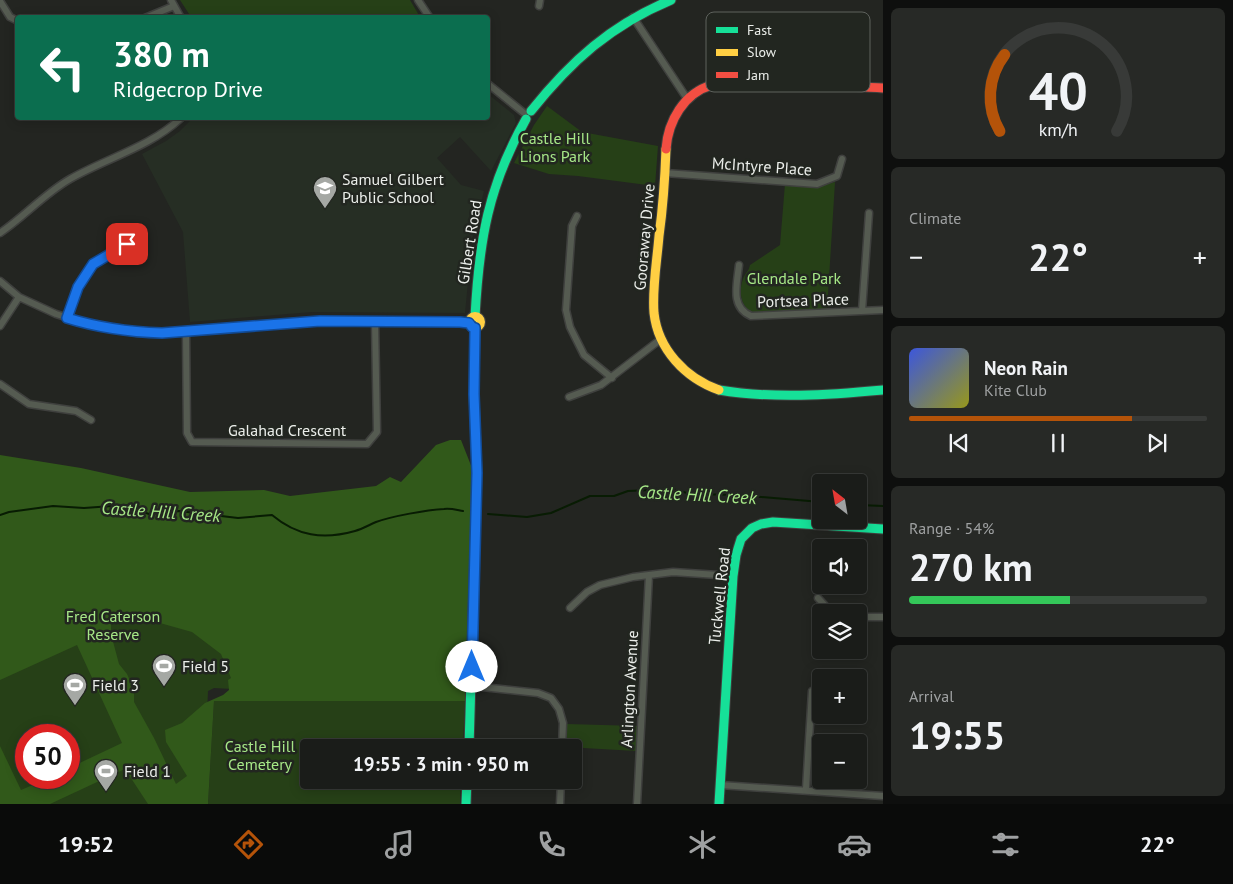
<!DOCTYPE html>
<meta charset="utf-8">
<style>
:root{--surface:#1a1c19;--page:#272926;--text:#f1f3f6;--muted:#9fa1a2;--line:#383a38;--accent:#b45309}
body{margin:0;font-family:"PT Sans",sans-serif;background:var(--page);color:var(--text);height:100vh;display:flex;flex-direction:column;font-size:19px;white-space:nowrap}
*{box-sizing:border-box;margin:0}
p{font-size:16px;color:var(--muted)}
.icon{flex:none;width:28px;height:28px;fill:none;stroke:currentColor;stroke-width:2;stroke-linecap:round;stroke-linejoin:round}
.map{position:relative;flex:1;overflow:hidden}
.panel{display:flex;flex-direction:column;gap:8px;padding:8px;background:#0e0f0e;width:350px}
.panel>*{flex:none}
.banner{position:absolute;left:15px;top:15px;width:475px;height:105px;border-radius:5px;box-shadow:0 2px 12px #0003,0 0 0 1px var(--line);background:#0b6e4f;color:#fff;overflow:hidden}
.needle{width:32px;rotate:329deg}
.buttons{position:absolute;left:812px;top:474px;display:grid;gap:10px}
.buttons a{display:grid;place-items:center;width:55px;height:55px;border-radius:5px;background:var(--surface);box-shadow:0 2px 12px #0003,0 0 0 1px var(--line);font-size:25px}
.speed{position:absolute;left:15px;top:724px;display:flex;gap:10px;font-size:25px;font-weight:700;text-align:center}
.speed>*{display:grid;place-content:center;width:65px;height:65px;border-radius:50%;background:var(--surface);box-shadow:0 2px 12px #0003,0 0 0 1px var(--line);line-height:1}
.speed .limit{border:8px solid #d22;background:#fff;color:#111}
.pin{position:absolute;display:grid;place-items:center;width:42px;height:42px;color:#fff;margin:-21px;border-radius:10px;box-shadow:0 2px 8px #0006}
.me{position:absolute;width:55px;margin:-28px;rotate:0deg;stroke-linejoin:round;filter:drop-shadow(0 0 4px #0008)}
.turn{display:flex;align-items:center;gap:18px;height:105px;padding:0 15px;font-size:22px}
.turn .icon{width:65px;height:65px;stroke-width:2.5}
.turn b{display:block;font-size:35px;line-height:42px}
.big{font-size:38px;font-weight:700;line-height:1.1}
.panel .tile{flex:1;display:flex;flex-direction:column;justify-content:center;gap:8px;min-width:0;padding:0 18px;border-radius:8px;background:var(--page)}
.panel .dial{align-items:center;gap:0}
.dial svg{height:130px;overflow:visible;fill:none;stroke:var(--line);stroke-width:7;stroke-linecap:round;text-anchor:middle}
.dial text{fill:var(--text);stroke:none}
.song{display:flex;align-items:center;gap:15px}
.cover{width:60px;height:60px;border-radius:8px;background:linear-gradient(135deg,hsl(230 70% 55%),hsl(60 70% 35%))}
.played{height:5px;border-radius:2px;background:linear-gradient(90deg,var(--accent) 75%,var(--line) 75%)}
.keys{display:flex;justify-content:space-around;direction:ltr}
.heat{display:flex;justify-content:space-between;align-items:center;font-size:28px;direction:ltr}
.charge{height:8px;border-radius:4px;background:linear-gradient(90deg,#34c759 54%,var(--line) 0)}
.trip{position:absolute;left:300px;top:739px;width:282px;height:50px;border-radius:5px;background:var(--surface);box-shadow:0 2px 12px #0003,0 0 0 1px var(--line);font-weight:700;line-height:50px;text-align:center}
.menu{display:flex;height:80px;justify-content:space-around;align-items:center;background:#0a0b0a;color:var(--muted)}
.menu .icon{width:35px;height:35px}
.menu .current{color:var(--accent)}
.menu b{font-size:22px;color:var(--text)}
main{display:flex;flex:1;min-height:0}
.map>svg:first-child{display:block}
</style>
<main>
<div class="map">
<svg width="883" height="804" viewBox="0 0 883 804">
<rect width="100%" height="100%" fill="#232521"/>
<path fill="#262e24" d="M488,94L514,115L516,123L491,171L460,137L437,158L461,185L484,191L472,241L465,313L312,312L190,322L183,232L142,154L166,141L180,131L193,118H488Z"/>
<path fill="#264017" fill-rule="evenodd" d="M180,0H410L420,17H191Z
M547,106L582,132L658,146L655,186L578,176L549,174L514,163L534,125Z
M835,182L827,310L754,314C741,307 738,293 743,279C745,273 749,271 750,265L780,245L785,184L818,187Z
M0,481L451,700L214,688L208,691L203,804H0ZM26,735H69V778H26Z
M214,701H465L463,747L309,748V780H461L460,804H208Z
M567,724L638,726L636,751L566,747Z"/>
<path fill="#31591a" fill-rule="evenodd" d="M450,440H461L472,468L465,701H214L208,804H148L125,769L50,804H0V746L21,790L49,778H69V768L122,743L77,645L0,680V455L81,468L190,492L264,490L290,496L376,486L390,477L401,482L436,445ZM136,619L160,623L192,632L221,654L231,678L228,680L229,690L223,695L205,703L182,723L165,730L166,742L187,776L176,784L154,738L134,702V690L127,674L119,664L111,634V624Z"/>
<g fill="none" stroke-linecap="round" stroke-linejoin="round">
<path stroke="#081c03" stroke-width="2" d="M859,505L883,506
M488,514L527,517L551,513L590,496H614L628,491L672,489L691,494L738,495L821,502
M0,515L9,512L53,506L84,508L112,506L132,508L149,514L179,511L238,518L272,515C297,536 323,540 355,531C362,529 369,525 376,522C393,516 426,510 444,509C450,508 457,510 463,511"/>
<g stroke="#3f403e" stroke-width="9">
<path id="street" d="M171,0L181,18
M418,0L430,18
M0,1L10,17L18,21
M539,6L540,0
M633,17L688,100
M145,18L174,6
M488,84L524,113
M665,173L817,184L837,176L842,159
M577,216L572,226L566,310L570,327L584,355L612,378
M0,233C25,216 44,194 70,179C107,158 150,147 181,118
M739,265C737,284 730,307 751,316L883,310
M0,281L19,297L56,314L94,326L138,333L186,332L320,321L469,323
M862,311L869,213
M67,318L78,287L93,264L127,243L138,244
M0,326L19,297
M186,332L187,433L192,442L367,444L377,432L375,322
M0,384L29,404L76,411L91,420
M569,397L601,385L661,339
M818,598L831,612
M570,608L587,592L600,585L633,577L673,572L733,576
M859,617H883
M482,687L538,693L551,698L559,709L563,723L562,748
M720,785L883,796
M806,789L812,691
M560,804L561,780
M637,804L649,575"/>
</g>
<g stroke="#3f403e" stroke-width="11">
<path id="fast" d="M531,111C571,61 611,25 671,0
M475,317C479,241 488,186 526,119
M719,390C773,399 829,395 883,390
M469,748L477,473L474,394L475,328
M466,804L467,780
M719,804L733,576L736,555L741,539L752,528L761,524L773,522L883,529"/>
</g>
<g stroke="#3f403e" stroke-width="11">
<path id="slow" d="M666,149C665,178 663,207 659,236C657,261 652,288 654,313C658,349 685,378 719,390
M469.5 322a5.5 5.5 0 1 1 11 0a5.5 5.5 0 1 1-11 0Z"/>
</g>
<g stroke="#3f403e" stroke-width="11">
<path id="jam" d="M666,149C668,121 684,93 712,85C726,80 742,83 757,83C799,83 841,86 883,88"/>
</g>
<use href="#street" stroke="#555b51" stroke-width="6"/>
<use href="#fast" stroke="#16e098" stroke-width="9"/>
<use href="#slow" stroke="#ffcf43" stroke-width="9"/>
<use href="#jam" stroke="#f24e42" stroke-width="9"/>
</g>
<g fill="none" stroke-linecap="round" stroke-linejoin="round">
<g stroke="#114b97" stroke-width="12">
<path id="route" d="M127,244L93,264L78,287L67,318C99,328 130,332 162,333L320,321L460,322L469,323L472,327L475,328L474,394L477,473L472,667"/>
</g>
<use href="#route" stroke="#1a73e8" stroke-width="9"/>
</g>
<defs>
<g id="school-pin" transform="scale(1.25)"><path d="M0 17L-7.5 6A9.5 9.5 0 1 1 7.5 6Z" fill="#a5a8a4" stroke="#222620"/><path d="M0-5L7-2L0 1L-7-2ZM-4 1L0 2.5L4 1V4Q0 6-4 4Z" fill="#fff"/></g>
<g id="stadium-pin" transform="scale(1.25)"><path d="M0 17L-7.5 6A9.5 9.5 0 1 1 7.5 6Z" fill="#a5a8a4" stroke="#222620"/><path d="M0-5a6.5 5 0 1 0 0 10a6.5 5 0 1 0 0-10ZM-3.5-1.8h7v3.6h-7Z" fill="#fff"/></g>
</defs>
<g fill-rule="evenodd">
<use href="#school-pin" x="325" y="188"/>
<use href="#stadium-pin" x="164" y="666"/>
<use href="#stadium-pin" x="75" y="685"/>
<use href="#stadium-pin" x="106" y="771"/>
</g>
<g text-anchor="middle" stroke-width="5" stroke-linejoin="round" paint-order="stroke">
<g font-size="16" fill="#a6e787" stroke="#222620">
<text x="555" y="144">Castle Hill<tspan x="555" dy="18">Lions Park</tspan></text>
<text x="794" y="284">Glendale Park</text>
<text x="113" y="622">Fred Caterson<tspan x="113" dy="18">Reserve</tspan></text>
<text x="260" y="752">Castle Hill<tspan x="260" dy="18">Cemetery</tspan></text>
</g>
<g font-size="16" fill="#ebeeea" stroke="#222620">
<text transform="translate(762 166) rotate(4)" y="6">McIntyre Place</text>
<text transform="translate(644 237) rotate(-85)" y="6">Gooraway Drive</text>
<text transform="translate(469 242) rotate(-81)" y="6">Gilbert Road</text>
<text transform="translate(803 300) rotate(-2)" y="6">Portsea Place</text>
<text x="287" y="436">Galahad Crescent</text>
<text transform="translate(719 596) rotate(-84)" y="6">Tuckwell Road</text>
<text transform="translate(629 689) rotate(-87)" y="6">Arlington Avenue</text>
</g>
<g font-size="16" fill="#ebeeea" stroke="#222620" text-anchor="start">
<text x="342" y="185">Samuel Gilbert<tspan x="342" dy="18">Public School</tspan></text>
<text x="182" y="672">Field 5</text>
<text x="92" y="691">Field 3</text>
<text x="124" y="777">Field 1</text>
</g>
<g font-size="18" font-style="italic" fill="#a6e787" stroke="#222620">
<text transform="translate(697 495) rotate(3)" y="6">Castle Hill Creek</text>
<text transform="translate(161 512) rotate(4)" y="6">Castle Hill Creek</text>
</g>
</g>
<rect x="706" y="12" width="164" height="80" rx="8" fill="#222620" stroke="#5e625d" stroke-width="1"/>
<rect x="716" y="27" width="22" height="6" fill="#16e098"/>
<rect x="716" y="49" width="22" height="7" fill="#ffcf43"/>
<rect x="716" y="72" width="22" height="6" fill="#f24e42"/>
<g font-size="14" fill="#ebeeea">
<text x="747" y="35">Fast</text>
<text x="747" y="57">Slow</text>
<text x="747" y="80">Jam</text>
</g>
</svg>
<div class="buttons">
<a><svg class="needle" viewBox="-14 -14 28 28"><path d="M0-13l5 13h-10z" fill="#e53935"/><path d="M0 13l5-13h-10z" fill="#9fa1a2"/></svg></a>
<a><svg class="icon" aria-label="sound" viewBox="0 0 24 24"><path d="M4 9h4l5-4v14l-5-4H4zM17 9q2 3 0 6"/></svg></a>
<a><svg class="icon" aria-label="layers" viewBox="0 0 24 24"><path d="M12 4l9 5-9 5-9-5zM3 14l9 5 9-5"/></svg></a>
<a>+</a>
<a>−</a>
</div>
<div class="speed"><div class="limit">50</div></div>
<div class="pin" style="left:127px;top:244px;background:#d93025"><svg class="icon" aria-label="arrive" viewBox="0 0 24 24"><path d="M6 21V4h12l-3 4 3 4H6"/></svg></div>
<svg class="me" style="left:472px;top:667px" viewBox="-20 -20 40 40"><circle r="19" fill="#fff"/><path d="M0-13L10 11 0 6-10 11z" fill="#1a73e8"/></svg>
<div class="trip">19:55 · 3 min · 950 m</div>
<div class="banner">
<div class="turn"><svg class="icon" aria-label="left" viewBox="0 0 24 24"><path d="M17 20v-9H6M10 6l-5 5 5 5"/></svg><div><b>380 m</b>Ridgecrop Drive</div></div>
</div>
</div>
<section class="panel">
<div class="tile dial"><svg viewBox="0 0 100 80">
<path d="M14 69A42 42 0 1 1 86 69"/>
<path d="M14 69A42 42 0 0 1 17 22" stroke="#b45309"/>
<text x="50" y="56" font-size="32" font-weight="700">40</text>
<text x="50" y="72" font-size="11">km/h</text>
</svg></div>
<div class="tile"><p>Climate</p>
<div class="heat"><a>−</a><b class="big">22°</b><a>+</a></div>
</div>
<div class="tile">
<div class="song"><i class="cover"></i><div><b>Neon Rain</b><p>Kite Club</p></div></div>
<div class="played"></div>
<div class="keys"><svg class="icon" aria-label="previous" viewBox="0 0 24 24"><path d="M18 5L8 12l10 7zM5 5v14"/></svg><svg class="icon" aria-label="pause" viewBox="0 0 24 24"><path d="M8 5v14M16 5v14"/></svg><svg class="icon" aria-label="next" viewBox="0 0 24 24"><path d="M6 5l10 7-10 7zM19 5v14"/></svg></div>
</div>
<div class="tile"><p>Range · 54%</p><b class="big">270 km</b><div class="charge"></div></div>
<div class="tile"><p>Arrival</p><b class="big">19:55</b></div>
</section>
</main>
<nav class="menu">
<b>19:52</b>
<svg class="icon current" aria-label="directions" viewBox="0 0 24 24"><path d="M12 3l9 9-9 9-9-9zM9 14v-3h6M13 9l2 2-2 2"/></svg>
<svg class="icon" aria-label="music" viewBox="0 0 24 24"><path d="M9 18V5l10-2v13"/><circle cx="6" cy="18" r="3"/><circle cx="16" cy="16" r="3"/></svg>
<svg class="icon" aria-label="phone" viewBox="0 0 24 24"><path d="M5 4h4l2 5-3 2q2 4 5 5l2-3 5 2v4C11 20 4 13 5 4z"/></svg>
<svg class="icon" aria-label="climate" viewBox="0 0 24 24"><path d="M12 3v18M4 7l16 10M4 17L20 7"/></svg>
<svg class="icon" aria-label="car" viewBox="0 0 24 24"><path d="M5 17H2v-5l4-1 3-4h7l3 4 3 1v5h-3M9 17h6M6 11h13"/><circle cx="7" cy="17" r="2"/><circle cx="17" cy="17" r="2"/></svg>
<svg class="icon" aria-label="filters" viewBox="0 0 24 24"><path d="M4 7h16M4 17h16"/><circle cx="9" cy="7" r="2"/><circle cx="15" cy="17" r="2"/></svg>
<b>22°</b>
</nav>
